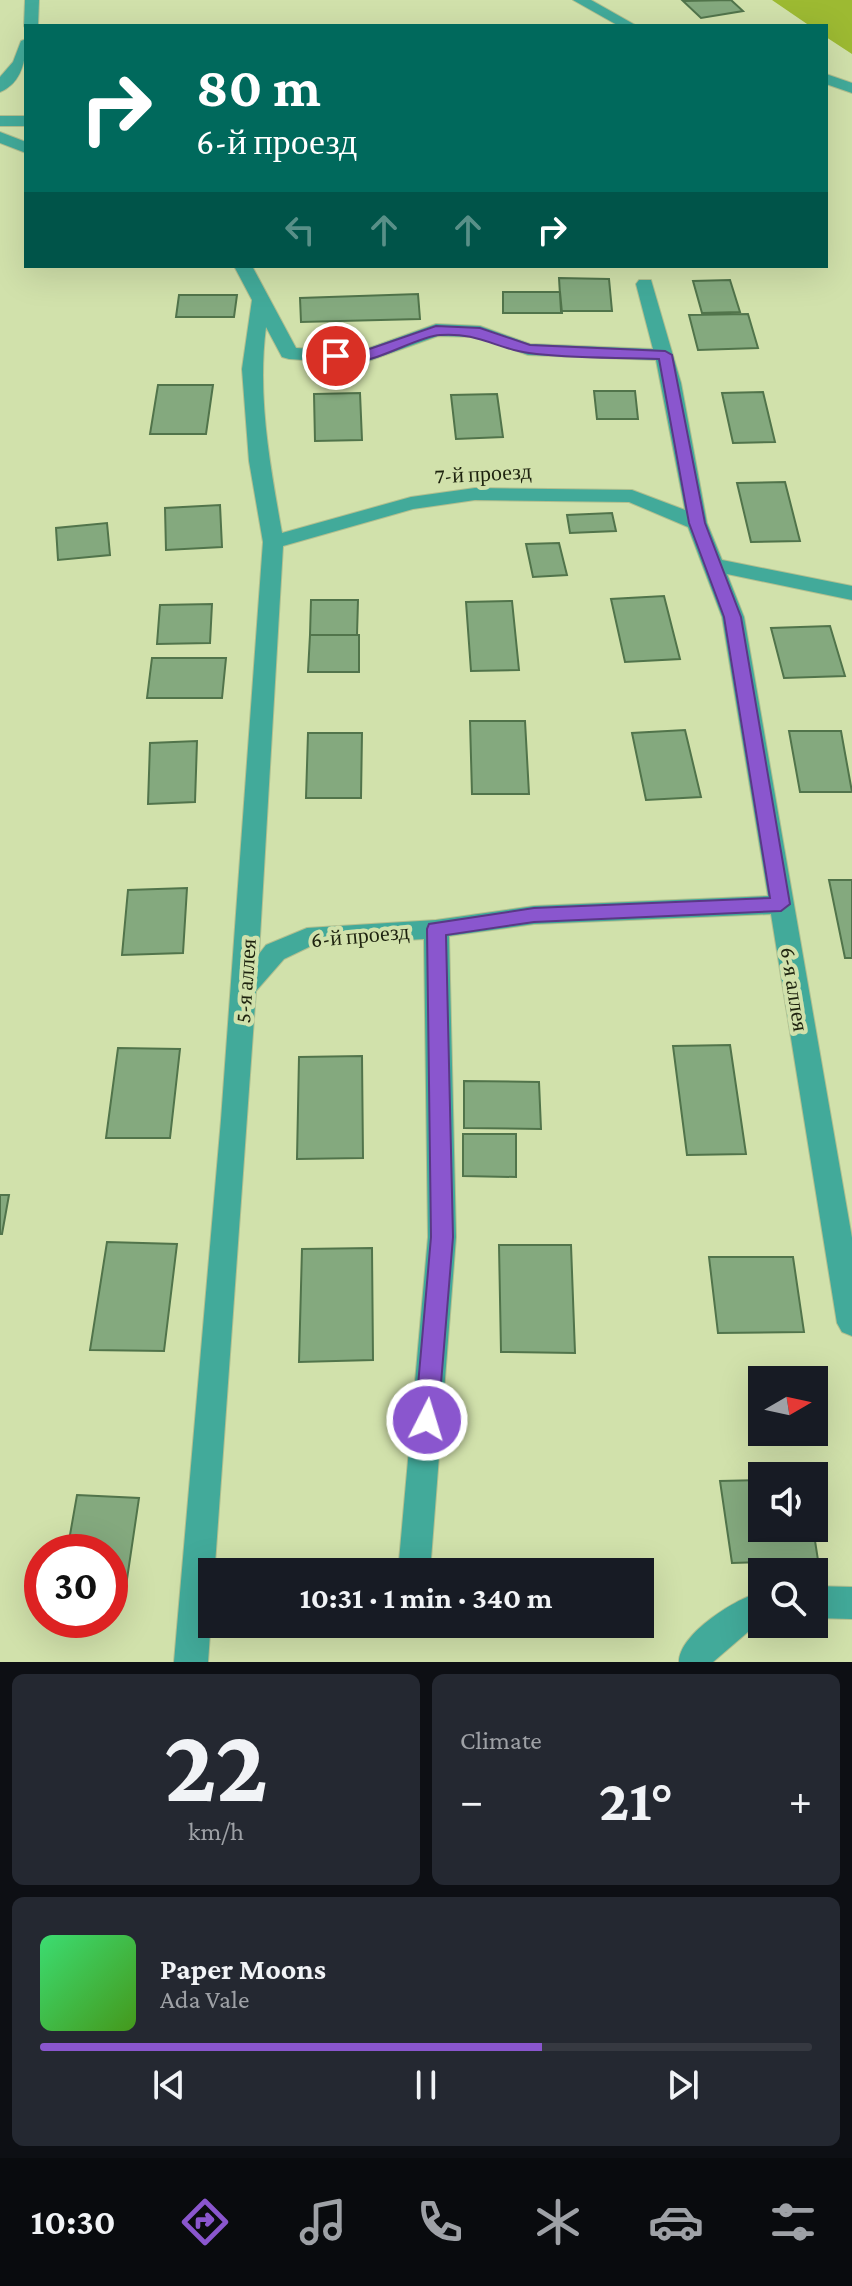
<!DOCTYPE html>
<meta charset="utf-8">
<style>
:root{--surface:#171b24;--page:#242831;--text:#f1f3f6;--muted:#9ea1a6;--line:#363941;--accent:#8a56ce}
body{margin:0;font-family:"Crimson Pro",serif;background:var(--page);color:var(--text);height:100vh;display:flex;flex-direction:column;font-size:30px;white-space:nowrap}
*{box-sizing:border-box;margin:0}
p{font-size:26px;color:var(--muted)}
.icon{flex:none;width:44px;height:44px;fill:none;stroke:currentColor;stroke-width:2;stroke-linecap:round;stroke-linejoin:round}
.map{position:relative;height:1662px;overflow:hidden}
.drawer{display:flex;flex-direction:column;gap:12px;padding:12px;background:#0d0f14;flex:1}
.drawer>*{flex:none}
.top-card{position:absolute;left:24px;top:24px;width:804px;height:244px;border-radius:0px;box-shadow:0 8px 32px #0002;background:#00695c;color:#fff;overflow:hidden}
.needle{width:52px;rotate:81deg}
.controls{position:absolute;left:748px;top:1366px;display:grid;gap:16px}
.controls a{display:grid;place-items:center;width:80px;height:80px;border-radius:0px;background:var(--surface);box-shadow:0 8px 32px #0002;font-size:40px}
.speed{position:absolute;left:24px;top:1534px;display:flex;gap:16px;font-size:40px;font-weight:700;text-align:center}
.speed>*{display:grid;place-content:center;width:104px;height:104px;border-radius:50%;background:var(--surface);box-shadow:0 8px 32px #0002;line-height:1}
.speed .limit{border:12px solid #d22;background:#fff;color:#111}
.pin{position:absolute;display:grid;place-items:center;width:68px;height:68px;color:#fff;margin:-34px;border:4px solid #fff;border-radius:50%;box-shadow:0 2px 8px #0007}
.me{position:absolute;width:88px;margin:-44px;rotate:5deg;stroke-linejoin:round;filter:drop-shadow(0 0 6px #0008)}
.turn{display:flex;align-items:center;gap:28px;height:168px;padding:0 40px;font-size:36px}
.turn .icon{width:104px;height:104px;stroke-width:2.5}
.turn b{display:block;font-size:56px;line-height:68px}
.lanes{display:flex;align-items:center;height:76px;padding:0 40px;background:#0003;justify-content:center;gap:40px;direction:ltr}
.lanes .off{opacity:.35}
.big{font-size:60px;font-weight:700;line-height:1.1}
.drawer .tile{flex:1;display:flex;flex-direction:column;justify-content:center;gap:12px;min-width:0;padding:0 28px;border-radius:12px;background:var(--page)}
.drawer .dial{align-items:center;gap:0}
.dial b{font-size:104px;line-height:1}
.song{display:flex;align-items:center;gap:24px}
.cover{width:96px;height:96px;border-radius:12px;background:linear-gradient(135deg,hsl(140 70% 55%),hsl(100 70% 35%))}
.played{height:8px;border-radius:4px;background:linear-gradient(90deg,var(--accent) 65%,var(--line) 65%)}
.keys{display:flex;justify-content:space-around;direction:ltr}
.heat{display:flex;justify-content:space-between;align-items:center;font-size:44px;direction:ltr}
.drawer .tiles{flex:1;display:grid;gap:12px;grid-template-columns:1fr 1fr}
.tile:last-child{grid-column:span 2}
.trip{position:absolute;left:198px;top:1558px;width:456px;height:80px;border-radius:0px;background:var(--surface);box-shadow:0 8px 32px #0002;font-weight:700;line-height:80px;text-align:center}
.menu{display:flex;height:128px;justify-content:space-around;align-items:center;background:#090b0e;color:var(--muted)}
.menu .icon{width:56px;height:56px}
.menu .selected{color:var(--accent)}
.menu b{font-size:36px;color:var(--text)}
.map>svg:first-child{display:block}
</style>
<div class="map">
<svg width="852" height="1662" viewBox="0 0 852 1662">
<rect width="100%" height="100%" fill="#d1e1ab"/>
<path fill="#9dba32" d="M772,0H852V54L826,37V26H810Z"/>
<path fill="#84a97e" stroke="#51744b" stroke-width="2" d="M731,0L743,11L701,18L683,1Z
M559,278L609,279L612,311H561Z
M730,280L740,312L702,313L693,281Z
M503,292H560L562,313H503Z
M418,294L420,319L301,322L300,298Z
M179,295H237L234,317H176Z
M748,314L758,348L698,350L689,315Z
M158,385H213L206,434H150Z
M594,391H635L638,419H597Z
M763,392L775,442L733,443L722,393Z
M360,393L362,440L315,441L314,394Z
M497,394L503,437L456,439L451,395Z
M785,482L800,541L751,542L737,483Z
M220,505L222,547L166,550L165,508Z
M612,513L616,531L570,533L567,515Z
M107,523L110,555L58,560L56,528Z
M559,543L567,575L533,577L526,544Z
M664,596L680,659L625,662L611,599Z
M311,600H358L357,635H310Z
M512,601L519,670L471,671L466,602Z
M212,604L210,643L157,644L160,605Z
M830,626L845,676L784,678L771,628Z
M310,635H359V672H308Z
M152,658H226L222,698H147Z
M470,721H525L529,794H472Z
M685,730L701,797L646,800L632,733Z
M789,731H841L852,792H800Z
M308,733H362L361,798H306Z
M197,741L195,802L148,804L150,743Z
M829,880H852V958H845Z
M187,888L183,953L122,955L128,890Z
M730,1045L746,1154L687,1155L673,1046Z
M118,1048L180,1049L170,1138H106Z
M362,1056L363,1158L297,1159L299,1057Z
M464,1081L539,1082L541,1129L464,1128Z
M463,1134H516V1177L463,1176Z
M0,1195H9L2,1234H0Z
M107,1242L177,1244L164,1351L90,1350Z
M499,1245H571L575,1353L501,1352Z
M372,1248L373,1360L299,1362L302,1249Z
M709,1257H793L804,1332L718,1333Z
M762,1480V1528H813L818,1560L732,1563L720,1481Z
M77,1495L139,1498L126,1586L110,1585V1552H67Z"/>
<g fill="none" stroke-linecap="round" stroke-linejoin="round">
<g stroke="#b1bf8f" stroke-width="2">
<path id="lane" d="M573,0H591L637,26H619Z
M0,116H26V126H0Z"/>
</g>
<g stroke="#b1bf8f" stroke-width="2">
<path id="street" d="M25,0H39L38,26H26V29L24,26Z
M26,39C26,60 22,83 0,92V77L13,62L21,41Z
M826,74L852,83V93L826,84Z
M0,132L26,142V153L0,143Z
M234,266H252L296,348L358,352L436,324L480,326L530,344L653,349L636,284L639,280H651L681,383L707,523L722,560L852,586V600L727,574L744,617L852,1238V1336L842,1332L837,1323L771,914L534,924L449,936L456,1237L430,1572H398L428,1237L424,939L311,946L284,959L256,991L208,1662H174L221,1120L263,542L249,461L242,369L252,300ZM266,327L282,357L289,359L360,364L438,336L478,337L528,355L656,360L685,510L632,490L475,488L411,497L282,533C270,465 257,396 266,327ZM475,500L629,502L688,527L722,617L768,896L534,906L436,920L307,928L266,945L259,954L283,546L413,509Z
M814,1586L852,1587V1619L814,1618Z
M762,1592V1624L756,1625L713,1662H679C679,1634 737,1597 762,1592Z"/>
</g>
<use href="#lane" fill="#42aa9a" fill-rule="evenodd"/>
<use href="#street" fill="#42aa9a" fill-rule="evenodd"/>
</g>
<path fill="#8a56ce" stroke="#5a3886" stroke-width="2" d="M436,326L480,328L530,345L665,351L672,355L705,523L741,617L790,904L781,911L534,922L446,935L453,1237L438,1420L435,1427L427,1430L419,1427L415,1420L431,1237L427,929L429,924L534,908L770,898L724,617L689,523L659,359C616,357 572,359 529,353C497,349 478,332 440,335C410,337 357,378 329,356L336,352L358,353Z"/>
<g text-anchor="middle" stroke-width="8" stroke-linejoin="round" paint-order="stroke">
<g font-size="22" fill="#1e230f" stroke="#d1e1ab">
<text transform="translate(483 473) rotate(-3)" y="8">7-й проезд</text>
<text transform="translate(360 935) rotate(-5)" y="8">6-й проезд</text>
<text transform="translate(245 981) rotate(-86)" y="8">5-я аллея</text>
<text transform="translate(795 989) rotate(81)" y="8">6-я аллея</text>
</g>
</g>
</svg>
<div class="controls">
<a><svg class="needle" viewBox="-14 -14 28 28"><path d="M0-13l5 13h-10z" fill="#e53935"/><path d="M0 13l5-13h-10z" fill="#9ea1a6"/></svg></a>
<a><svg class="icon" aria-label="sound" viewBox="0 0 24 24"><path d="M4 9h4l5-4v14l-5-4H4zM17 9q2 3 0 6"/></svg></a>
<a><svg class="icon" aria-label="search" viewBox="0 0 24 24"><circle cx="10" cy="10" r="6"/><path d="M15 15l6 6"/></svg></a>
</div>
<div class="speed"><div class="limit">30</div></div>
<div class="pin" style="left:336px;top:356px;background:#d93025"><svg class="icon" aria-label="arrive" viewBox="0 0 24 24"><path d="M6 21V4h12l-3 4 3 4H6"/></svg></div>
<svg class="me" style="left:427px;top:1420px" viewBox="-20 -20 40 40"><circle r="17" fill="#8a56ce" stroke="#fff" stroke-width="3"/><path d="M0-11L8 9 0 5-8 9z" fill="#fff"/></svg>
<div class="trip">10:31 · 1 min · 340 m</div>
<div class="top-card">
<div class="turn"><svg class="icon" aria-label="right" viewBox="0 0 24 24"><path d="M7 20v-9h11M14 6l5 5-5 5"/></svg><div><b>80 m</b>6-й проезд</div></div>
<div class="lanes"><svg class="icon off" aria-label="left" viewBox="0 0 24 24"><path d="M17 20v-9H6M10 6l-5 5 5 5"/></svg><svg class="icon off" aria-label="ahead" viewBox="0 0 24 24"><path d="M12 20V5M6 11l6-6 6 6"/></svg><svg class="icon off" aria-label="ahead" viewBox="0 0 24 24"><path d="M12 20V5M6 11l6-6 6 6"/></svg><svg class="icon" aria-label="right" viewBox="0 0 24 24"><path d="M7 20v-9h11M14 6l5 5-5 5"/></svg></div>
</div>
</div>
<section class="drawer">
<div class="tiles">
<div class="tile dial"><b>22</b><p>km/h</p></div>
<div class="tile"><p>Climate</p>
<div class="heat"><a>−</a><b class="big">21°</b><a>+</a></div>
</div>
<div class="tile">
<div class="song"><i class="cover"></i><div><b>Paper Moons</b><p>Ada Vale</p></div></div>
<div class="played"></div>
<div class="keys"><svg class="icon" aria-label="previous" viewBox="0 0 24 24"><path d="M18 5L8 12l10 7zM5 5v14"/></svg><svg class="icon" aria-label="pause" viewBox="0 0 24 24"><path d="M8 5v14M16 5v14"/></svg><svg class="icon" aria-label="next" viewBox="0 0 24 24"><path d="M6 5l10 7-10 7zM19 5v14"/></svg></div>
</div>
</div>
</section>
<nav class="menu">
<b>10:30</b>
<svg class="icon selected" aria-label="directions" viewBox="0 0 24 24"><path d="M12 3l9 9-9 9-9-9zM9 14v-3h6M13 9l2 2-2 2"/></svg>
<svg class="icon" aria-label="music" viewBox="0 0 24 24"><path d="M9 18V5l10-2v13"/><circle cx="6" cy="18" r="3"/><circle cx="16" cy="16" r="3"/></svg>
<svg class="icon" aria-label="phone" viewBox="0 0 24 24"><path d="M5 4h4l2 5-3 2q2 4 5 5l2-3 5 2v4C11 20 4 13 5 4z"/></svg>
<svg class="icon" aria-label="climate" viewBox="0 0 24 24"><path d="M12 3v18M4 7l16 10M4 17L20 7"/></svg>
<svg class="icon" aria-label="car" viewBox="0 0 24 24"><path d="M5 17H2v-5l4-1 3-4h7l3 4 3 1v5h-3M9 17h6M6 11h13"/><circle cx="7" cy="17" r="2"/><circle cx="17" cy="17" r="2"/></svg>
<svg class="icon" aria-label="filters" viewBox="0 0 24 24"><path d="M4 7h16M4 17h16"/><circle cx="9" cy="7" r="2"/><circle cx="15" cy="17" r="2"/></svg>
</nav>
